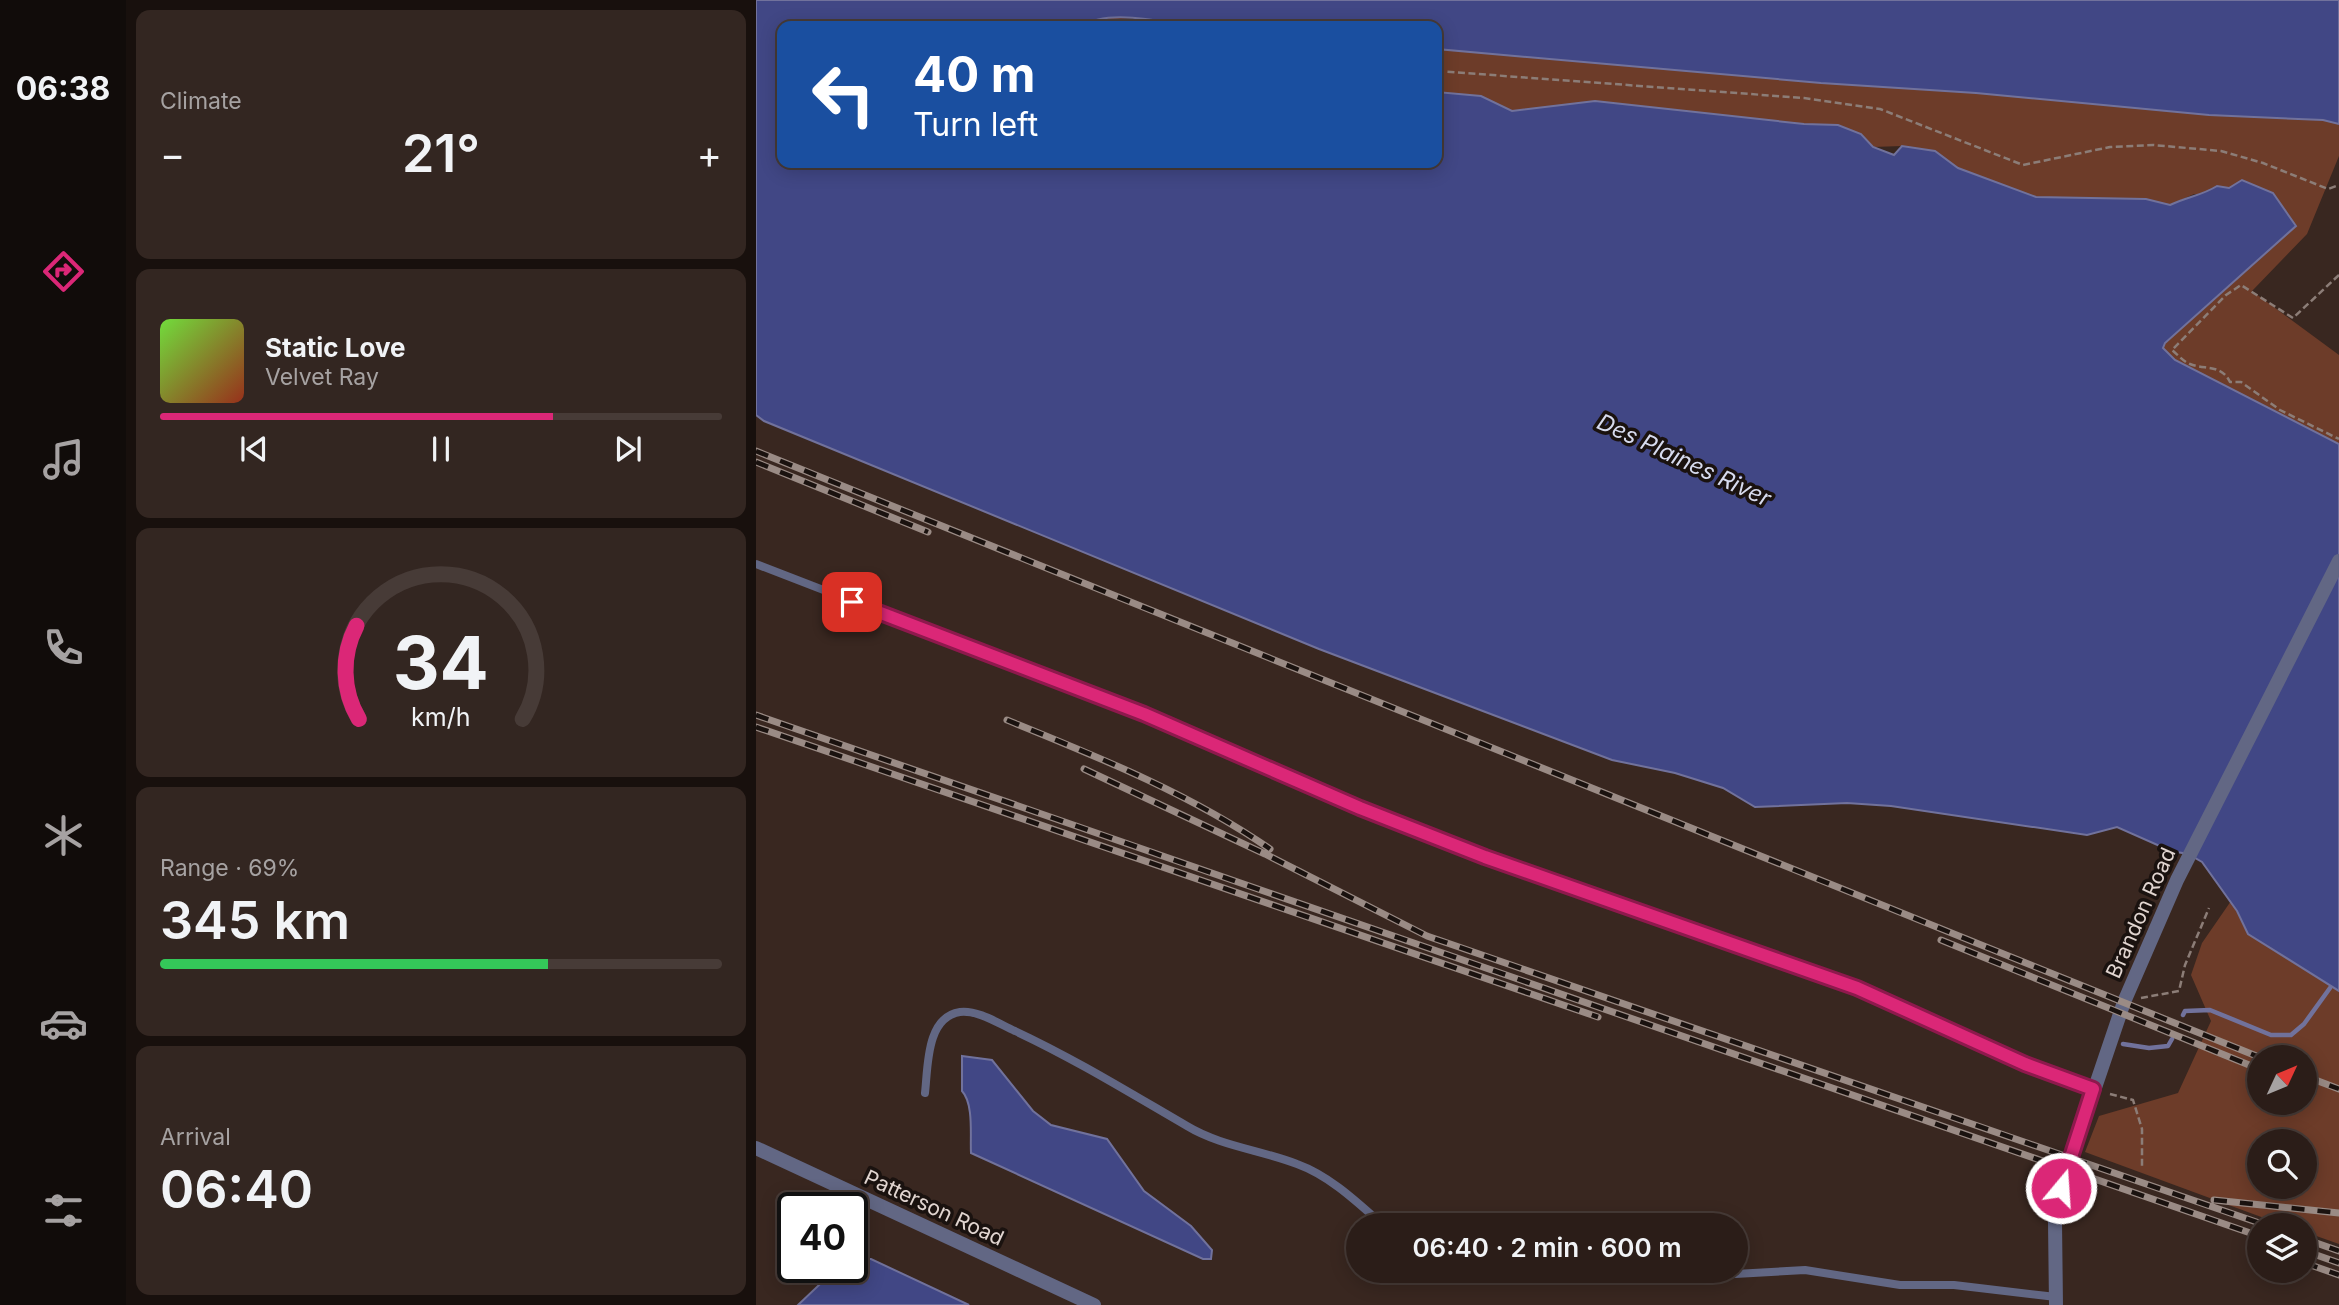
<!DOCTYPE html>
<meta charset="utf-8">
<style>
:root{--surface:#2b1d18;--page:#332621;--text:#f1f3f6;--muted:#a6a2a2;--line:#473b37;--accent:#db2777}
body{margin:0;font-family:Inter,sans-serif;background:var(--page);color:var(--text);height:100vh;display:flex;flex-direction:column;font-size:26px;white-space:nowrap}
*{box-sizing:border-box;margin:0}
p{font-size:23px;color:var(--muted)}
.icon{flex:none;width:38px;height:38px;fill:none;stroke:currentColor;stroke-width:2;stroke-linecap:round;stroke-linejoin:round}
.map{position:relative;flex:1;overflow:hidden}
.sheet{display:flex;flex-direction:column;gap:10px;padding:10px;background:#18100d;width:630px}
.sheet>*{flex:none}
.top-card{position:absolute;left:21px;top:21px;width:665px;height:147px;border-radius:14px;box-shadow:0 4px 18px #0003,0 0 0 2px var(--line);background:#1a4fa0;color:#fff;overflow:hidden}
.needle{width:46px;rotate:46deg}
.tools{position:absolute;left:1491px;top:1045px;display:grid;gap:14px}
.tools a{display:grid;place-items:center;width:70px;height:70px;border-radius:50%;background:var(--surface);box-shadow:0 4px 18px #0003,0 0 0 2px var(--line);font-size:35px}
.speed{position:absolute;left:21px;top:1192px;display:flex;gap:14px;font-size:35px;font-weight:700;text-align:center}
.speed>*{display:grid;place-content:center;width:91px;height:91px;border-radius:50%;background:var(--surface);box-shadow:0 4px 18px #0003,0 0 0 2px var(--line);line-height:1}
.speed .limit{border:4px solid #111;border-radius:10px;background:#fff;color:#111}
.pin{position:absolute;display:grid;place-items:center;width:60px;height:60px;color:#fff;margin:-30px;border-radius:14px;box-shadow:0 4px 10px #0006}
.me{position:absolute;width:77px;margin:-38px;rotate:18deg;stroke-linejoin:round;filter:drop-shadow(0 0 5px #0008)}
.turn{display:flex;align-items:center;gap:24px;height:147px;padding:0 21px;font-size:32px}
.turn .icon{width:91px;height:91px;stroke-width:2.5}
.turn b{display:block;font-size:49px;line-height:60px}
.big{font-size:52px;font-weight:600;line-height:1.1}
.sheet .widget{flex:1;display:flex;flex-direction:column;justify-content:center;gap:10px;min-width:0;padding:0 24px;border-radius:14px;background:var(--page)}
.sheet .dial{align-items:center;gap:0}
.dial svg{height:182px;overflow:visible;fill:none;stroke:var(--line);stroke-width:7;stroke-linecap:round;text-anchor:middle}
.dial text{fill:var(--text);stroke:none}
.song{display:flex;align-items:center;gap:21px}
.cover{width:84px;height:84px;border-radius:10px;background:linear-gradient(135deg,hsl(100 70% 55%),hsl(10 70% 35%))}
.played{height:7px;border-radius:4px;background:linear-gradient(90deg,var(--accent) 70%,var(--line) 70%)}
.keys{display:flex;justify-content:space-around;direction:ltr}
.heat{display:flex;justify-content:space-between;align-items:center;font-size:38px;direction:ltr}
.charge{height:10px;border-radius:5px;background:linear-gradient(90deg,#34c759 69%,var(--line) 0)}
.trip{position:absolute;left:590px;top:1213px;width:402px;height:70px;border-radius:35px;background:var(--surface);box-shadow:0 4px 18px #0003,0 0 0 2px var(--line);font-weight:600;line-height:70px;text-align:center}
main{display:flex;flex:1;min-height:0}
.dock{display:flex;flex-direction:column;width:126px;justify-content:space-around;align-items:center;background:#110c0a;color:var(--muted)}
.dock .icon{width:49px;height:49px}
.dock .active{color:var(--accent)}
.dock b{font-size:32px;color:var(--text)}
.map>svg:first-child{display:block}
</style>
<main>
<nav class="dock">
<b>06:38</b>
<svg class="icon active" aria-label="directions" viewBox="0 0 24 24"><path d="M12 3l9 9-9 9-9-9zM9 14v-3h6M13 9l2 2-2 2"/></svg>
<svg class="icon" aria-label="music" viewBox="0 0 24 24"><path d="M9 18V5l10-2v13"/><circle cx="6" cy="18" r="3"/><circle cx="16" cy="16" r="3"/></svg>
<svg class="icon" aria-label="phone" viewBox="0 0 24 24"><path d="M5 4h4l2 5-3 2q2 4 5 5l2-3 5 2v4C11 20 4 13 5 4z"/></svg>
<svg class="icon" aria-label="climate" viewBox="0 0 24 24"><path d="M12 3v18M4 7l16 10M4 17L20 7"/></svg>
<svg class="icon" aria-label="car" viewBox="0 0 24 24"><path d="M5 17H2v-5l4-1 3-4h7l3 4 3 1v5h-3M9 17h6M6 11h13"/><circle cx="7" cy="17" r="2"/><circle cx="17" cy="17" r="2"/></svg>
<svg class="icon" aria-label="filters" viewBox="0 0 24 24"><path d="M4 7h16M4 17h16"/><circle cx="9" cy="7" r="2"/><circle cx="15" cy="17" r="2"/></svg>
</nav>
<section class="sheet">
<div class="widget"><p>Climate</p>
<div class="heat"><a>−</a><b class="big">21°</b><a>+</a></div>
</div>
<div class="widget">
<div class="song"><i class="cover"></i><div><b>Static Love</b><p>Velvet Ray</p></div></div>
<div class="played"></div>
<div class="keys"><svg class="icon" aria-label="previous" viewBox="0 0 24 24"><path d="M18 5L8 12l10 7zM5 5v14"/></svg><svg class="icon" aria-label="pause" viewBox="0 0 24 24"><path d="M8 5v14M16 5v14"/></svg><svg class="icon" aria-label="next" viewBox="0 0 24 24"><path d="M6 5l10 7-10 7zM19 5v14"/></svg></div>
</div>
<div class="widget dial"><svg viewBox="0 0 100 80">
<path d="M14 69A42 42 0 1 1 86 69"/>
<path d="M14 69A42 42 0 0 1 13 28" stroke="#db2777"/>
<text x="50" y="56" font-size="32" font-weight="700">34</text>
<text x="50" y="72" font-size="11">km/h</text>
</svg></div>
<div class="widget"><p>Range · 69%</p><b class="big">345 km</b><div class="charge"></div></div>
<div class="widget"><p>Arrival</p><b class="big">06:40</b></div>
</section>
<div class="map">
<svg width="1583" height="1305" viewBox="0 0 1583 1305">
<rect width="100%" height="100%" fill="#392720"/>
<path fill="#6d3c29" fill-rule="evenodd" d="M346,17L407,21L433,26H328Z
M681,49L1065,83L1220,93L1453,115L1567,120L1583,124V156L1551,234L1496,291L1583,355V444L1419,360L1407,348L1408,343L1540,226L1517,193L1486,180L1473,188L1461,186L1447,195L1438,194L1414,205L1390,199L1280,197L1202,168L1179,151L1146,146L1117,147C1096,124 1078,125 1048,124L839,101L756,111L725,96L681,92Z
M1475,901L1492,934L1583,991V1244L1549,1232V1225H1527L1329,1152L1343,1116L1422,1093L1455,1021L1435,975L1446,943ZM1503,1057H1549V1102H1503ZM1503,1141H1549V1186H1503Z"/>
<path fill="#414785" stroke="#71729c" stroke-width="2" d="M0,0H1583V124L1567,120L1453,115L1220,93L1065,83L681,49V26H433C407,21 348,9 328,26H26V163H681V92L725,96L756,111L839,101L1048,124L1082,125L1105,134L1117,147L1138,155L1146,146L1179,151L1202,168L1280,197L1390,199L1414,205C1431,197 1447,195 1461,186L1473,188L1486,180L1517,193L1540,226L1409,343L1407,348L1419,360L1583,444V991L1492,934L1481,911L1446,862L1432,854L1415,851L1361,827L1331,835L1135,806L1091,803L999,807L967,788L919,773L856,760L563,649L8,421L0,415Z
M206,1056L236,1060L277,1111L295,1125L351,1139L388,1191L435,1226L456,1250L455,1259H447L215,1153C214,1136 218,1104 206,1091Z
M96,1259H115L213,1305H42L82,1267H96Z"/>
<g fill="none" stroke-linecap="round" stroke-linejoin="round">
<path stroke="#71729c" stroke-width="4.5" d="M1427,1015L1429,1011L1454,1010L1515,1035H1535L1548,1024L1574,988
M1367,1044L1393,1048L1412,1046L1416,1039"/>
<path stroke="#8c7d77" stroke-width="2.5" stroke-dasharray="7 3.5" stroke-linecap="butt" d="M681,71L1048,98L1124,109L1267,165L1354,147L1397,145L1465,151L1507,163L1572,189L1583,185
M1583,275L1537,318L1485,285L1470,295L1416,350C1422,355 1428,362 1434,364C1450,370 1465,364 1474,382H1485L1524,410L1583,439
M1385,998L1423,991L1429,965L1453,908
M1354,1094L1377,1100L1386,1129V1169"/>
<path stroke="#626784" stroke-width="8" d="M0,564L388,714L604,808L729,857L1101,988L1269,1064L1337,1089
M169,1093C172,1067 170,1017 204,1012C223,1010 243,1024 259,1031C319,1059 374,1093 431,1126C464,1146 505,1150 541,1164C574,1176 601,1202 627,1225
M689,1270L707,1274L727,1270
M778,1270L808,1277L854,1281L1049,1270L1144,1285H1198L1300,1297"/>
<path stroke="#626784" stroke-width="14" d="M0,1148L338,1305
M1300,1305L1299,1222L1305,1188L1368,1002L1421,880L1583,561"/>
<g stroke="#9a8b85" stroke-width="7">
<path id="rail" d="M0,451L1503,1057
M0,462L172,532
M0,715L1503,1236
M251,720C342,757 433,793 514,849
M0,727L842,1017
M328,769L509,854L671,936L1509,1225
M1185,940L1503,1069
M1549,1076L1583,1089
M1458,1200L1583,1213
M1549,1239L1583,1251
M1549,1251L1583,1263
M1549,1263L1583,1275"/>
</g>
<use href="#rail" stroke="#1a120f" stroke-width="4.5" stroke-dasharray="13" stroke-linecap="butt"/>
</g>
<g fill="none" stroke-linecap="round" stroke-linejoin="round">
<g stroke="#8e194d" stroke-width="18">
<path id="route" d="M96,602L388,714L604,808L729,857L1101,988L1269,1064L1337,1089L1305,1188"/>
</g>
<use href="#route" stroke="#db2777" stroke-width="12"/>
</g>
<g text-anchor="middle" stroke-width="7" stroke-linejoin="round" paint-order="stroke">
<g font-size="21" fill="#e1d5d0" stroke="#1a120f">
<text transform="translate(1385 913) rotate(-66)" y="7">Brandon Road</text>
<text transform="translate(178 1208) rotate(25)" y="7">Patterson Road</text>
</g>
<g font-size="23" font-style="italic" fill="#d7dbee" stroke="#1a120f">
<text transform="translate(928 460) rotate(25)" y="8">Des Plaines River</text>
</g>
</g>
</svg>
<div class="tools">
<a><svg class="needle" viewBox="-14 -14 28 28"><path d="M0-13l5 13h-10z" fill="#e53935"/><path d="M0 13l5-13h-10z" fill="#a6a2a2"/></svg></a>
<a><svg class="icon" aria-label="search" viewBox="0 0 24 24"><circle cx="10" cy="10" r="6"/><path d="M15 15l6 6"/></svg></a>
<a><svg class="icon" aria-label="layers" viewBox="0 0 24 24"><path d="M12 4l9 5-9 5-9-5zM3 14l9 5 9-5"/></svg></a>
</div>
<div class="speed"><div class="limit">40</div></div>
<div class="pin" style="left:96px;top:602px;background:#d93025"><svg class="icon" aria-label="arrive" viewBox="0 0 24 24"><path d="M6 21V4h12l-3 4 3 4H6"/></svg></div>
<svg class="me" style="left:1305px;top:1188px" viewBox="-20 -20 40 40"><circle r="17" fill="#db2777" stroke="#fff" stroke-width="3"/><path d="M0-11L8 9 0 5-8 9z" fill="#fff"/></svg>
<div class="trip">06:40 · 2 min · 600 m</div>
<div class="top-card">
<div class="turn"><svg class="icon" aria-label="left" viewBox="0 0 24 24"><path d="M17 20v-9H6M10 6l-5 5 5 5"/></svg><div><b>40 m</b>Turn left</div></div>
</div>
</div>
</main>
